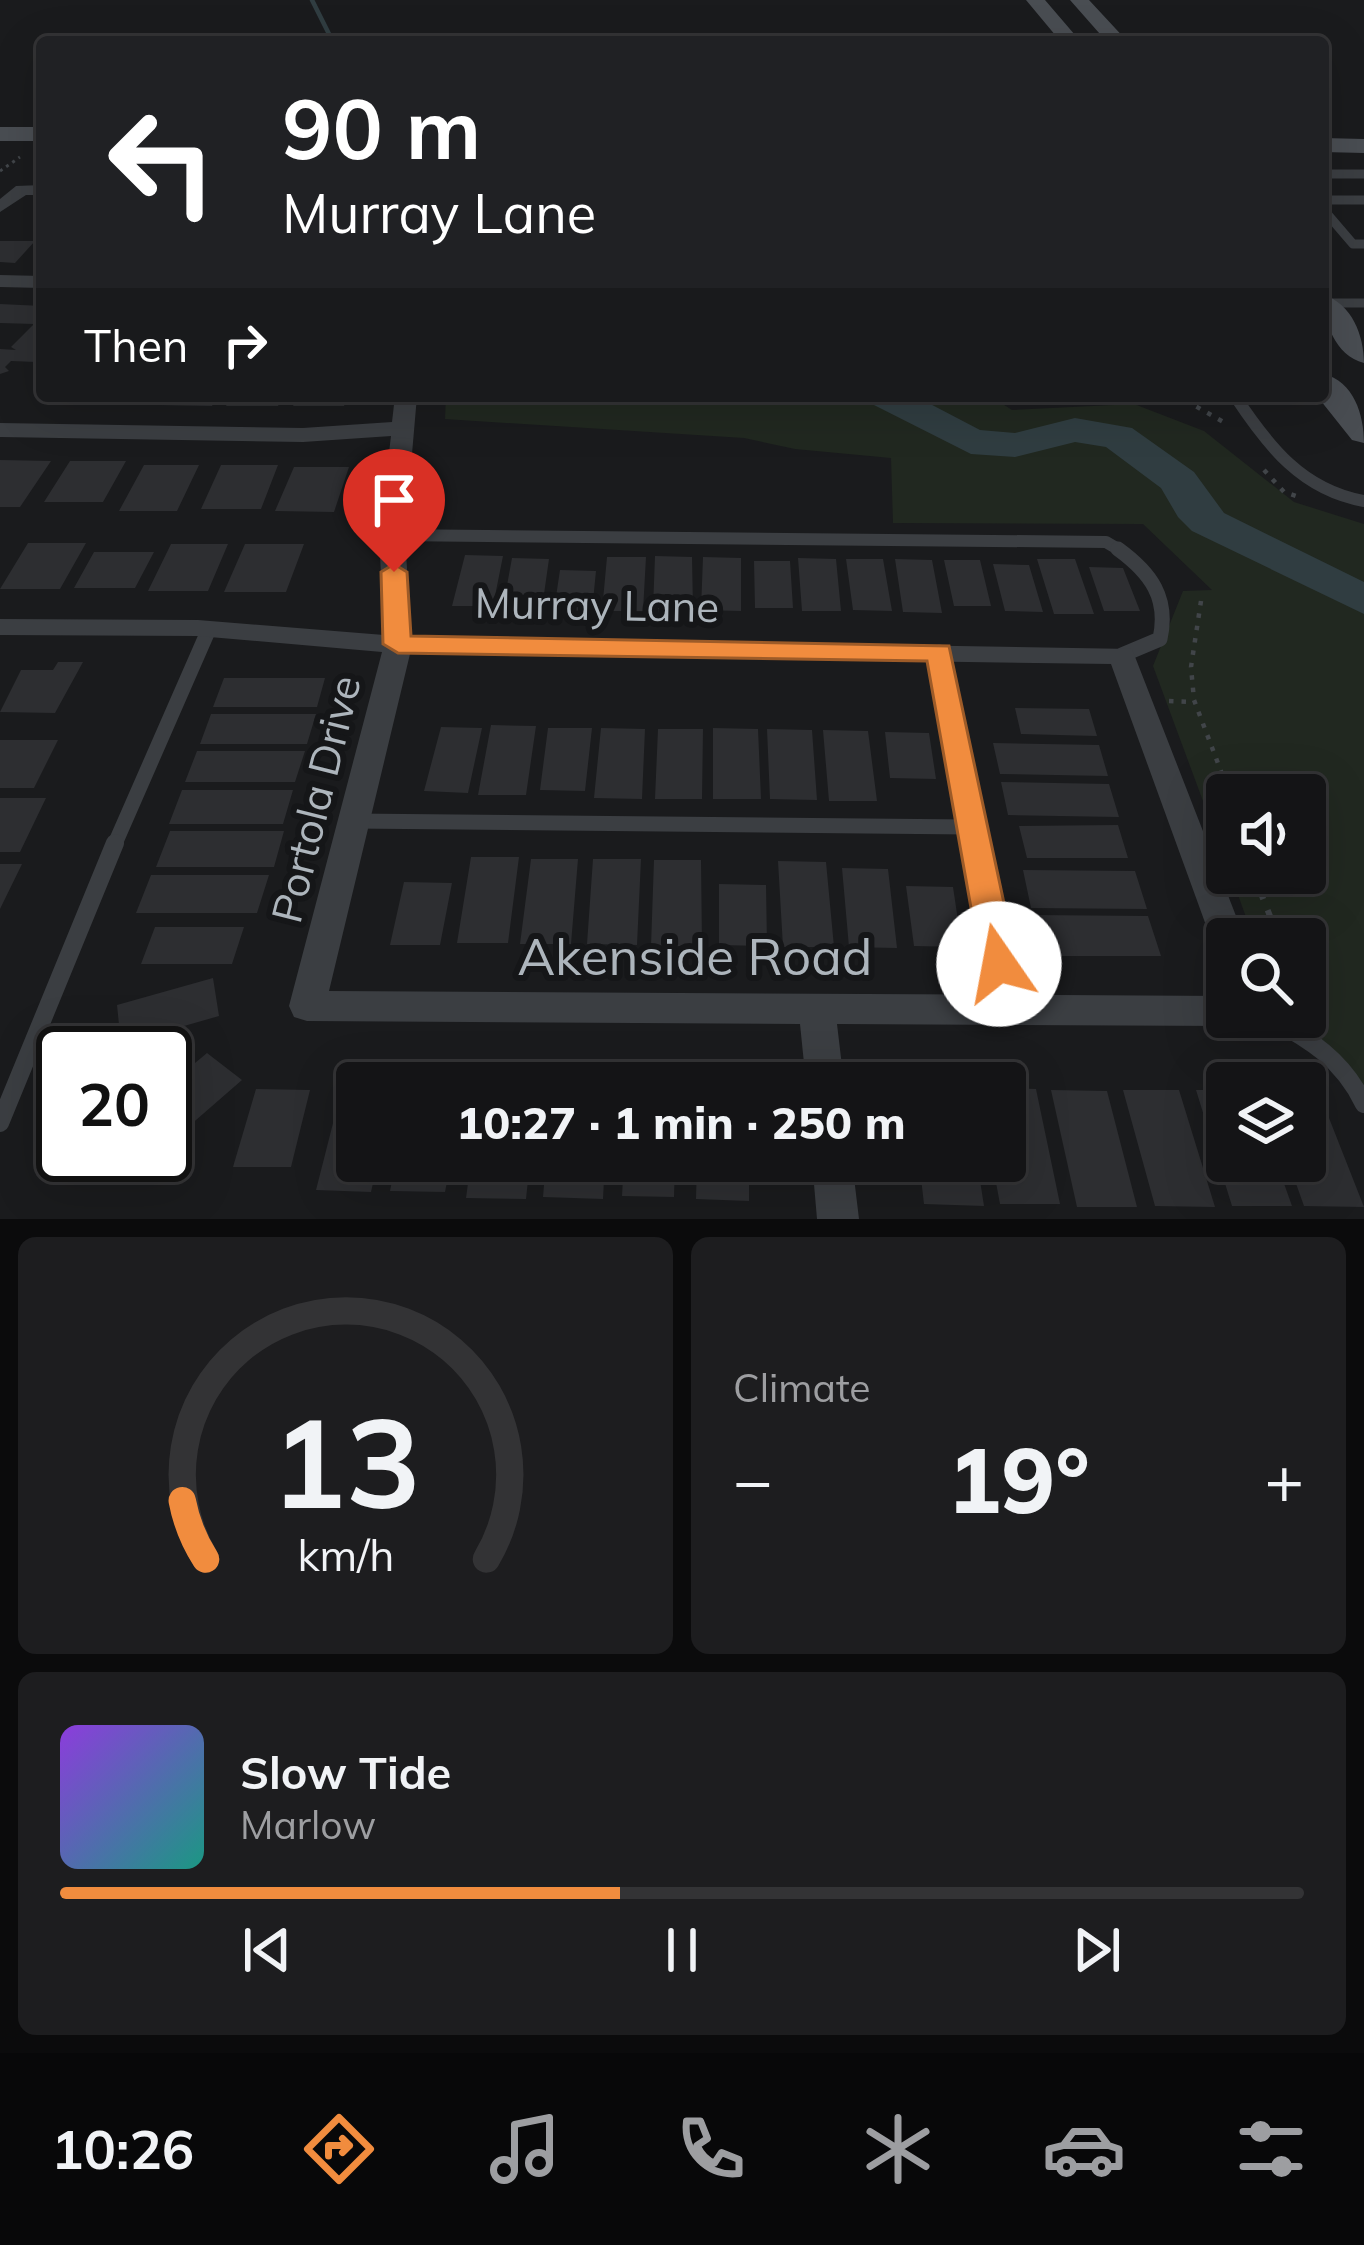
<!DOCTYPE html>
<meta charset="utf-8">
<style>
:root{--surface:#141416;--page:#1d1d1f;--text:#f1f3f6;--muted:#9d9ea1;--line:#333335;--accent:#f18c3e}
body{margin:0;font-family:Mulish,sans-serif;background:var(--page);color:var(--text);height:100vh;display:flex;flex-direction:column;font-size:45px;white-space:nowrap}
*{box-sizing:border-box;margin:0}
p{font-size:39px;color:var(--muted)}
.icon{flex:none;width:66px;height:66px;fill:none;stroke:currentColor;stroke-width:2;stroke-linecap:round;stroke-linejoin:round}
.map{position:relative;height:1219px;overflow:hidden}
.details{display:flex;flex-direction:column;gap:18px;padding:18px;background:#0b0b0c;flex:1}
.details>*{flex:none}
.guide{position:absolute;left:36px;top:36px;width:1293px;height:366px;border-radius:12px;box-shadow:0 12px 48px #0002,0 0 0 3px var(--line);background:#202124;color:#fff;overflow:hidden}
.buttons{position:absolute;left:1206px;top:774px;display:grid;gap:24px}
.buttons a{display:grid;place-items:center;width:120px;height:120px;border-radius:12px;background:var(--surface);box-shadow:0 12px 48px #0002,0 0 0 3px var(--line);font-size:60px}
.speed{position:absolute;left:36px;top:1026px;display:flex;gap:24px;font-size:60px;font-weight:700;text-align:center}
.speed>*{display:grid;place-content:center;width:156px;height:156px;border-radius:50%;background:var(--surface);box-shadow:0 12px 48px #0002,0 0 0 3px var(--line);line-height:1}
.speed .limit{border:6px solid #111;border-radius:18px;background:#fff;color:#111}
.pin{position:absolute;display:grid;place-items:center;width:102px;height:102px;color:#fff;margin:-123px -51px;border-radius:50% 50% 50% 0;rotate:-45deg;box-shadow:0 0 12px #0007}
.pin .icon{rotate:45deg}
.me{position:absolute;width:132px;margin:-66px;rotate:348deg;stroke-linejoin:round;filter:drop-shadow(0 0 9px #0008)}
.turn{display:flex;align-items:center;gap:42px;height:252px;padding:0 48px;font-size:54px}
.turn .icon{width:156px;height:156px;stroke-width:2.5}
.turn b{display:block;font-size:84px;line-height:102px}
.then{display:flex;align-items:center;height:114px;padding:0 48px;background:#0003;gap:24px;font-size:45px}
.big{font-size:90px;font-weight:800;line-height:1.1}
.details .tile{flex:1;display:flex;flex-direction:column;justify-content:center;gap:18px;min-width:0;padding:0 42px;border-radius:18px;background:var(--page)}
.details .dial{align-items:center;gap:0}
.dial svg{height:312px;overflow:visible;fill:none;stroke:var(--line);stroke-width:7;stroke-linecap:round;text-anchor:middle}
.dial text{fill:var(--text);stroke:none}
.song{display:flex;align-items:center;gap:36px}
.cover{width:144px;height:144px;border-radius:18px;background:linear-gradient(135deg,hsl(270 70% 55%),hsl(170 70% 35%))}
.played{height:12px;border-radius:6px;background:linear-gradient(90deg,var(--accent) 45%,var(--line) 45%)}
.keys{display:flex;justify-content:space-around;direction:ltr}
.heat{display:flex;justify-content:space-between;align-items:center;font-size:66px;direction:ltr}
.details .tiles{flex:1;display:grid;gap:18px;grid-template-columns:1fr 1fr}
.tile:last-child{grid-column:span 2}
.trip{position:absolute;left:336px;top:1062px;width:690px;height:120px;border-radius:12px;background:var(--surface);box-shadow:0 12px 48px #0002,0 0 0 3px var(--line);font-weight:800;line-height:120px;text-align:center}
.tabs{display:flex;height:192px;justify-content:space-around;align-items:center;background:#080809;color:var(--muted)}
.tabs .icon{width:84px;height:84px}
.tabs .selected{color:var(--accent)}
.tabs b{font-size:54px;color:var(--text)}
.map>svg:first-child{display:block}
</style>
<div class="map">
<svg width="1364" height="1219" viewBox="0 0 1364 1219">
<rect width="100%" height="100%" fill="#1a1b1d"/>
<path fill="#212820" d="M446,396H990L1012,410L1134,404L1204,431L1294,502L1364,524V1104L1294,1017H1305V939H1254L1230,873H1305V795H1227V866L1153,666L1183,591L1212,590L1143,524L893,523L891,458L795,449L744,438L445,419Z"/>
<g fill="none" stroke-linecap="round" stroke-linejoin="round">
<path stroke="#303d41" stroke-width="4.5" d="M312,0L333,42"/>
<path fill="#303d41" fill-rule="evenodd" d="M867,396H915L980,430L1015,433L1075,418L1132,428L1194,472L1224,513L1364,582V614L1192,531L1178,517L1161,488L1106,447L1075,442L1015,457L971,454L872,404Z"/>
</g>
<path fill="#2d2e31" d="M0,241H35L15,263L0,262Z
M0,304L42,306V355L36,362L11,361L5,367L9,371L0,374V349L16,350L11,347L34,324L0,323Z
M165,396H217L212,406L159,405Z
M231,396H283L278,406H226Z
M298,396H348L344,406H293Z
M0,460L51,461L20,507H0Z
M70,461H126L103,502H44Z
M144,465H199L177,511H119Z
M221,465H278L261,509H201Z
M294,467H349L334,512L275,511Z
M28,543H86L60,589H0Z
M171,544H228L208,591H148Z
M245,544H304L286,592H224Z
M94,552H154L135,588H74Z
M465,555L503,556L493,606H452Z
M655,556L692,557L693,609H653Z
M607,557H646L643,611H602Z
M703,557L741,558V611L701,610Z
M512,558L549,559L542,608L503,607Z
M798,558L836,559L841,611H802Z
M846,559H883L892,611L853,610Z
M895,559L932,560L942,613L903,612Z
M1037,559H1075L1094,614H1054Z
M944,560H980L991,606H954Z
M754,561H790L793,608H755Z
M993,564L1029,565L1043,612L1005,611Z
M1089,567L1123,568L1140,611H1104Z
M560,570L596,571L592,611L554,610Z
M58,662H83L55,713L0,712L21,670H53Z
M224,678H325L317,707H213Z
M1015,708L1089,709L1097,736L1021,734Z
M211,714H316L307,744H200Z
M491,725L536,726L526,795H478Z
M441,727L482,728L468,793L424,791Z
M548,728H592L585,791L540,790Z
M601,728L645,729L642,799L594,798Z
M713,728L758,729L761,799H713Z
M658,729H703L702,799H655Z
M767,729L812,730L817,800L770,799Z
M823,730L868,731L877,801H829Z
M885,732L929,733L936,779L890,778Z
M0,740H58L34,788H0Z
M993,743L1099,745L1108,776L1000,774Z
M197,751H305L295,782H185Z
M1001,782L1109,784L1119,817L1008,815Z
M182,790H293L283,824H169Z
M0,798H46L20,852H0Z
M1118,825L1128,858H1027L1019,826Z
M170,831H284L274,867H156Z
M471,857H519L508,943H457Z
M531,859H578L571,944H520Z
M593,859H641L637,945L587,944Z
M654,860H701L702,946H651Z
M778,861L826,862L834,947H783Z
M0,864H22L0,909Z
M842,868L888,869L897,948L849,947Z
M1023,870L1135,871L1147,909L1031,908Z
M151,875H269L257,913H136Z
M404,882L452,883L440,945H390Z
M719,884L766,885L767,946L719,945Z
M906,886L953,887L962,947L914,946Z
M1032,915L1148,916L1161,956H1041Z
M155,927H244L232,964H141Z
M213,978L219,1016L121,1044L117,1005Z
M207,1053L242,1080L165,1147V1088Z
M343,1084H357V1161H378L371,1192L316,1190Z
M1005,1088L1036,1089L1060,1204H1000L992,1161H1005Z
M256,1089L310,1090L291,1167H233Z
M1051,1090L1107,1091L1137,1207H1077Z
M1123,1090H1179L1215,1207L1155,1206Z
M1196,1090H1227V1161H1276L1292,1206H1232Z
M1305,1090H1318L1364,1207L1304,1206L1288,1161H1305Z
M112,1155H156L135,1174Z
M396,1161H451L445,1192L390,1191Z
M471,1161H530L526,1199L466,1198Z
M546,1161H605L603,1199L543,1197Z
M624,1161H675L674,1197L622,1196Z
M697,1161H749V1201L696,1199Z
M919,1161H977L984,1206L924,1204Z"/>
<g fill="none" stroke-linecap="round" stroke-linejoin="round">
<path stroke="#414549" stroke-width="3" stroke-dasharray="3 4.5" stroke-linecap="butt" d="M0,171L20,157"/>
<path stroke="#414549" stroke-width="4.5" stroke-dasharray="4.5 8" stroke-linecap="butt" d="M1111,396L1183,399L1227,424
M1264,470L1284,492L1296,496
M1201,601L1191,667L1194,700L1230,795
M1169,701L1194,702"/>
<path stroke="#414549" stroke-width="6" stroke-dasharray="8 12" stroke-linecap="butt" d="M1253,873L1279,939
M1305,1004L1317,1018"/>
<path stroke="#3b3e42" stroke-width="9" d="M1323,174H1364
M1323,200H1364
M1323,209L1353,244H1364
M1323,303H1364"/>
<path stroke="#3b3e42" stroke-width="12" d="M1235,396C1268,446 1302,490 1364,501
M392,535L1106,542L1123,552"/>
<path stroke="#3b3e42" stroke-width="15" d="M1118,549C1151,573 1169,598 1160,639L1122,655
M939,652L977,846
M353,821L970,827
M114,846L209,629"/>
<path stroke="#3b3e42" stroke-width="18" d="M976,843L1009,1009
M1267,1017C1309,1038 1343,1060 1364,1104
M0,1123L115,843"/>
<path fill="#3b3e42" fill-rule="evenodd" d="M42,185V195H26L0,212V199L16,186Z
M0,275L42,276V288L0,287Z
M395,396H417L405,535L411,637L1132,649L1245,939H1227V952L1216,949L1211,939L1111,664L410,654L329,991L1227,996V1017H1242L1240,1022L1227,1026L837,1024L844,1083H806L800,1024L307,1021L294,1017L289,1006L382,652L198,636L0,635V619L198,620L384,635L379,535L391,436L303,442L0,437V423L303,428L392,422Z
M812,1161H852L859,1219H817Z"/>
<path fill="#494d52" fill-rule="evenodd" d="M1026,0H1045L1081,42H1061Z
M1070,0H1089L1128,42H1107Z
M0,127H42V141H0Z
M1323,138L1364,139V153L1323,152Z
M1323,295C1352,303 1364,336 1364,363C1335,356 1323,320 1323,295Z
M1323,374C1354,381 1364,415 1364,443L1352,440L1317,396H1323Z"/>
</g>
<path fill="#f18c3e" stroke="#9d5b28" stroke-width="3" d="M394,564L407,572L411,636L949,646L1017,964L1012,974L999,978L986,974L981,964L927,661L398,653L383,644L381,572Z"/>
<g text-anchor="middle" stroke-width="12" stroke-linejoin="round" paint-order="stroke">
<g font-size="42" fill="#adb5bc" stroke="#151618">
<text transform="translate(597 605) rotate(1)" y="15">Murray Lane</text>
<text transform="translate(316 799) rotate(-76)" y="15">Portola Drive</text>
</g>
<g font-size="51" fill="#adb5bc" stroke="#151618">
<text x="695" y="975">Akenside Road</text>
</g>
</g>
</svg>
<div class="buttons">
<a><svg class="icon" aria-label="sound" viewBox="0 0 24 24"><path d="M4 9h4l5-4v14l-5-4H4zM17 9q2 3 0 6"/></svg></a>
<a><svg class="icon" aria-label="search" viewBox="0 0 24 24"><circle cx="10" cy="10" r="6"/><path d="M15 15l6 6"/></svg></a>
<a><svg class="icon" aria-label="layers" viewBox="0 0 24 24"><path d="M12 4l9 5-9 5-9-5zM3 14l9 5 9-5"/></svg></a>
</div>
<div class="speed"><div class="limit">20</div></div>
<div class="pin" style="left:394px;top:572px;background:#d93025"><svg class="icon" aria-label="arrive" viewBox="0 0 24 24"><path d="M6 21V4h12l-3 4 3 4H6"/></svg></div>
<svg class="me" style="left:999px;top:964px" viewBox="-20 -20 40 40"><circle r="19" fill="#fff"/><path d="M0-13L10 11 0 6-10 11z" fill="#f18c3e"/></svg>
<div class="trip">10:27 · 1 min · 250 m</div>
<div class="guide">
<div class="turn"><svg class="icon" aria-label="left" viewBox="0 0 24 24"><path d="M17 20v-9H6M10 6l-5 5 5 5"/></svg><div><b>90 m</b>Murray Lane</div></div>
<div class="then">Then<svg class="icon" aria-label="right" viewBox="0 0 24 24"><path d="M7 20v-9h11M14 6l5 5-5 5"/></svg></div>
</div>
</div>
<section class="details">
<div class="tiles">
<div class="tile dial"><svg viewBox="0 0 100 80">
<path d="M14 69A42 42 0 1 1 86 69"/>
<path d="M14 69A42 42 0 0 1 8 54" stroke="#f18c3e"/>
<text x="50" y="56" font-size="32" font-weight="700">13</text>
<text x="50" y="72" font-size="11">km/h</text>
</svg></div>
<div class="tile"><p>Climate</p>
<div class="heat"><a>−</a><b class="big">19°</b><a>+</a></div>
</div>
<div class="tile">
<div class="song"><i class="cover"></i><div><b>Slow Tide</b><p>Marlow</p></div></div>
<div class="played"></div>
<div class="keys"><svg class="icon" aria-label="previous" viewBox="0 0 24 24"><path d="M18 5L8 12l10 7zM5 5v14"/></svg><svg class="icon" aria-label="pause" viewBox="0 0 24 24"><path d="M8 5v14M16 5v14"/></svg><svg class="icon" aria-label="next" viewBox="0 0 24 24"><path d="M6 5l10 7-10 7zM19 5v14"/></svg></div>
</div>
</div>
</section>
<nav class="tabs">
<b>10:26</b>
<svg class="icon selected" aria-label="directions" viewBox="0 0 24 24"><path d="M12 3l9 9-9 9-9-9zM9 14v-3h6M13 9l2 2-2 2"/></svg>
<svg class="icon" aria-label="music" viewBox="0 0 24 24"><path d="M9 18V5l10-2v13"/><circle cx="6" cy="18" r="3"/><circle cx="16" cy="16" r="3"/></svg>
<svg class="icon" aria-label="phone" viewBox="0 0 24 24"><path d="M5 4h4l2 5-3 2q2 4 5 5l2-3 5 2v4C11 20 4 13 5 4z"/></svg>
<svg class="icon" aria-label="climate" viewBox="0 0 24 24"><path d="M12 3v18M4 7l16 10M4 17L20 7"/></svg>
<svg class="icon" aria-label="car" viewBox="0 0 24 24"><path d="M5 17H2v-5l4-1 3-4h7l3 4 3 1v5h-3M9 17h6M6 11h13"/><circle cx="7" cy="17" r="2"/><circle cx="17" cy="17" r="2"/></svg>
<svg class="icon" aria-label="filters" viewBox="0 0 24 24"><path d="M4 7h16M4 17h16"/><circle cx="9" cy="7" r="2"/><circle cx="15" cy="17" r="2"/></svg>
</nav>
